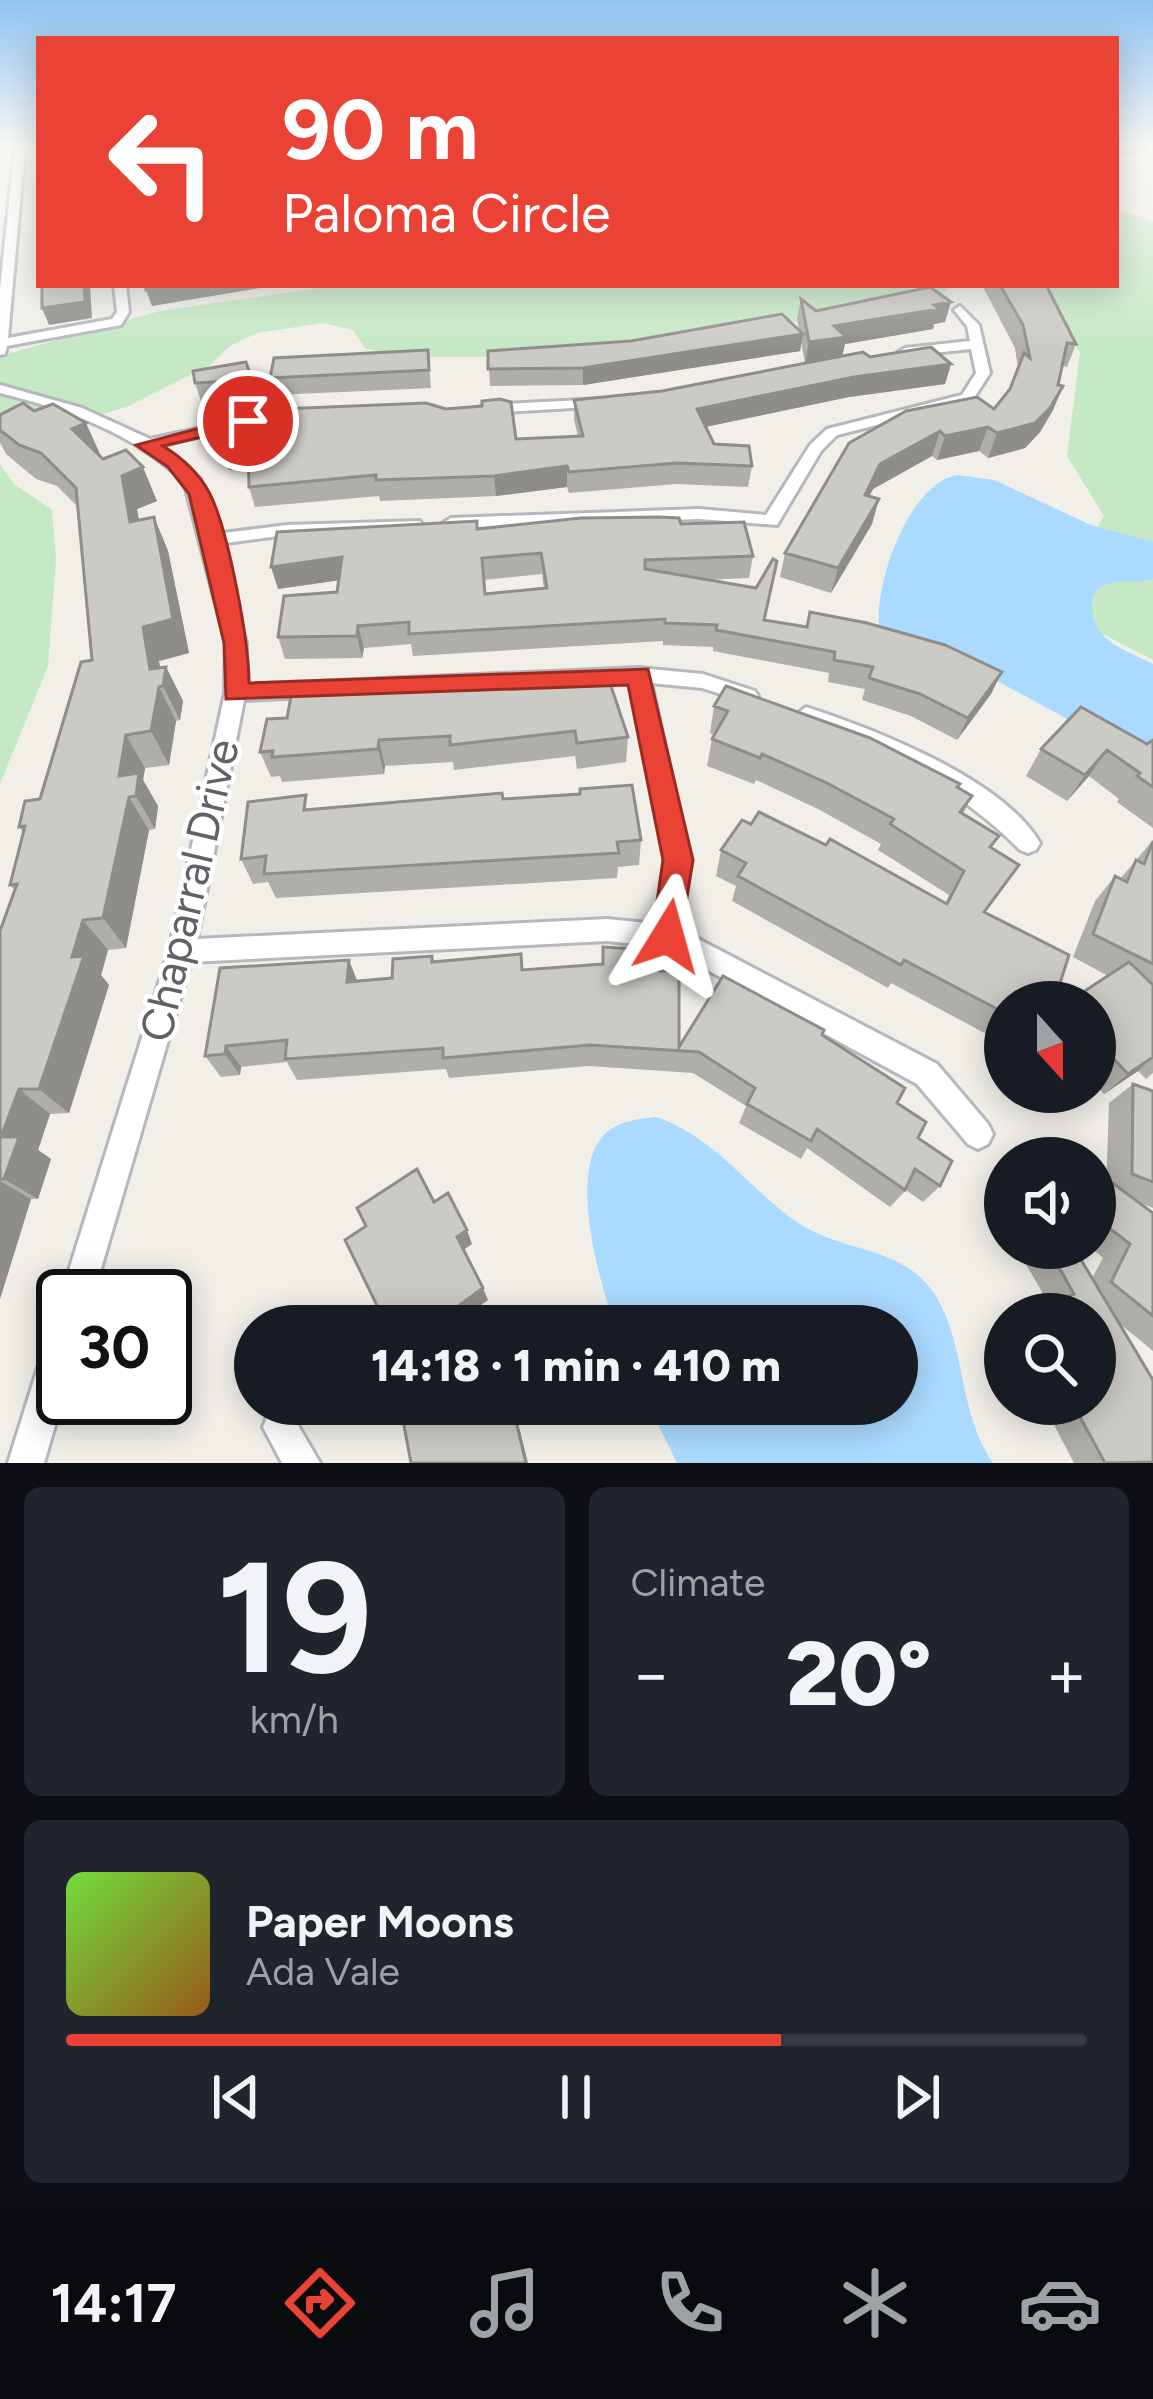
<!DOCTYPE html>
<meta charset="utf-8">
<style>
:root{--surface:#171b24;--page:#20242c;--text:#f1f3f6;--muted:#9ea1a6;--line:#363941;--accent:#ea4335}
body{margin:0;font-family:Figtree,sans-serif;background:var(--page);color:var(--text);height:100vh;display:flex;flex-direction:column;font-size:45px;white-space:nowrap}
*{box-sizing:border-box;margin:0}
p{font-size:39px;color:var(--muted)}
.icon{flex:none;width:66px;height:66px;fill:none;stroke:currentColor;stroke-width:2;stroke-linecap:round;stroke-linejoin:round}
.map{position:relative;height:1463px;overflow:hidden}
.side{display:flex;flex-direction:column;gap:24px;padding:24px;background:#0d0f14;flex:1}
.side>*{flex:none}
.banner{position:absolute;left:36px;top:36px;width:1083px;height:252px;border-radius:0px;box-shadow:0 6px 30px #0003;background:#ea4335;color:#fff;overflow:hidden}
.needle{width:78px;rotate:159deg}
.controls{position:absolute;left:984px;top:981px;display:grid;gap:24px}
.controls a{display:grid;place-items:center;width:132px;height:132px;border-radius:50%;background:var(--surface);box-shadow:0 6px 30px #0003;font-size:60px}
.speed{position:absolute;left:36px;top:1269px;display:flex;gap:24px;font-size:60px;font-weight:700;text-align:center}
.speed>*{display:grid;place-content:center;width:156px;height:156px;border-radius:50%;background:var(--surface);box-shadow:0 6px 30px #0003;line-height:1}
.speed .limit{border:6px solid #111;border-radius:18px;background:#fff;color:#111}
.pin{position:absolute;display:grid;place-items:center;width:102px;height:102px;color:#fff;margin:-51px;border:6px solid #fff;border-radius:50%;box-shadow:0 3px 12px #0007}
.me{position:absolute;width:132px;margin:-66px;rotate:8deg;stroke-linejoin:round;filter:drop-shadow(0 0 9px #0008)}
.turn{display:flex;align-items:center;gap:42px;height:252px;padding:0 48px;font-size:54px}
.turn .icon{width:156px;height:156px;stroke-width:2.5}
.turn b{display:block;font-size:84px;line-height:102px}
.big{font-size:90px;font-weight:800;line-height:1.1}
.side .widget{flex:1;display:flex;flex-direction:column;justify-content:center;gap:18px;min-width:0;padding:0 42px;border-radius:18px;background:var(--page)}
.side .dial{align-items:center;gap:0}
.dial b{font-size:156px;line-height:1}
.song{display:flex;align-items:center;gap:36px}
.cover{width:144px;height:144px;border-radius:18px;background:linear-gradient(135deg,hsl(100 70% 55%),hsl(30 70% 35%))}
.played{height:12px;border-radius:6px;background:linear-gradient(90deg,var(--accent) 70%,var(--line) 70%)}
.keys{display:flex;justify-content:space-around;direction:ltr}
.heat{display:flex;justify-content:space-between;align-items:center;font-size:66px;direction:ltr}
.side .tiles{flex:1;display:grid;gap:24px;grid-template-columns:1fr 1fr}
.widget:last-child{grid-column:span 2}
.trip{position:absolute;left:234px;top:1305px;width:684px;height:120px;border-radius:60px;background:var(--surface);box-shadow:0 6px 30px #0003;font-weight:800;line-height:120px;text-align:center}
.dock{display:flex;height:192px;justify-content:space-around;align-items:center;background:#090b0e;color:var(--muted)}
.dock .icon{width:84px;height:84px}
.dock .current{color:var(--accent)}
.dock b{font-size:54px;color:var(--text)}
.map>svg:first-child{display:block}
</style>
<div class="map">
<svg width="1153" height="1463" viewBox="0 0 1153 1463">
<rect width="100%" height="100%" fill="#f1efe8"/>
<path fill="#c5e8c5" d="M1116,210L1153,221V660L1076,620L1077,564L1104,516L1067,456L1080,353L1036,285H1116Z
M341,285H951L941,297L814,320L493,357H395L365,348L353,330L323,323L257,333L230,346L210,365L129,406L0,446V356L160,311Z
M0,464L14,484L52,510L56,559L48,666L0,784Z"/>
<path fill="#aadaff" d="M958,475L994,480L1091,525L1153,542V579C1137,584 1121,578 1105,585C1095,590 1091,597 1092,608C1094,643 1127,650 1153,664V756L1084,728L957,659L880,634C871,588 909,482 958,475Z
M656,1117C718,1138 750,1192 803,1226C850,1254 907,1247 937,1298C966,1347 958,1413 993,1463H677L648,1404H897V1326H616C599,1284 568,1171 604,1135C618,1121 637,1119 656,1117Z"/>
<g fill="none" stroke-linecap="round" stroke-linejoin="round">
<g stroke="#b5b8bc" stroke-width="6">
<path id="minor" d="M15,146H25L8,338L112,319L117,312L114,285H126L129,312L121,325L7,346L5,354L0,355V289Z
M960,306L979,325L990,373L972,401L837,435L821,451L777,525L699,519L451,528L443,523L451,518L699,509L766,515L810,445L827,429L962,395L976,373L971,349L905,356L898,352L905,348L970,341L967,326L954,310Z
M0,385L82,408L150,439L248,418V424L160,446L200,479L215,534L287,525L420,521L422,525L414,530L287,535L218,544L246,643L245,685L639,668L703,674L755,691L758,696L755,701L748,703L702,688L651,683L690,860L681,930L937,1064L988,1124L993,1134L988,1144L978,1149L968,1144L917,1084L665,947L607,941L191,962L93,1296H63V1301L61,1296L169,951L225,693L226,643L184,481C132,433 69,410 0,393ZM631,682L666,860L657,924L607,919L197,939L244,700Z
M602,399L607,400V406L484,413L477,409L484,405Z
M806,707C874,729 1003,779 1040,843L1036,850L1028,853L1020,850C957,786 882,750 799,720L796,715Z
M63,1325V1398L44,1463H8L46,1342L51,1330Z
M280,1410L292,1415L320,1463H282L263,1427L268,1415Z"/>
</g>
<use href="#minor" fill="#fff" fill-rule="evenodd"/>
</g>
<path fill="#afaea9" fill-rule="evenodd" d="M982,285H1046L1076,344L1067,367L1062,366L1058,385L1063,386L1053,410L1040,432L1025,448L988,458L979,451L937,460L932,456L873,489L869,496L872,524L831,593L780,577L785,553L849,443L994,409L1010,389L1018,368L1015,348Z
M801,299L816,311L945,322L934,324L933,329L845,344L842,356L951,364L945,384L849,397L705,427L714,444L752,466L748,487L676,484L569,493L567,487L496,496L380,501L379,496L255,507L249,487L248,466L229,470L223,449L578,436L574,420V400L662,391L805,363L801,342L800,351L583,385L490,386L488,351L799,331L797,319Z
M428,350L431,388L275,395L270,378Z
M246,362L257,397L201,401L195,383Z
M0,415L101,456L157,501L137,509L139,520L154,517L168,551L189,653L159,661L160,668L166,667L183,701L180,720L176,721L169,765L145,768L143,780L158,806L155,829L149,830L126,948L108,950L101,975L109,985L69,1113L50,1114L38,1150L51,1159L38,1199H31L0,1299V931L15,891L10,885L23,832L19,827L40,799L92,660L78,507L57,486L36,479L6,454L0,442Z
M681,524L753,556L749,578L706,580L764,620L806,627L810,612L991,694L957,740L911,716L862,700L865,689L828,682L829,673L713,651V647L663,645V641L413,656L411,644L364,648L362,658L285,659L278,637L337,592L339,580L278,589L478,529ZM542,574L544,589L485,594L484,580Z
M478,690L628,737L626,762L577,769L575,756L454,770L453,762L385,766L384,774L282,782L280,776L271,777L260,752L287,718Z
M714,706L958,788L972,796L963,814L991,848L985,913L1005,1002V1044L891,983L888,988L732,901L736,886L716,876L721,850L945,904L949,895L878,850L881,844L818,809L756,780L754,784L707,766L712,739L714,735L710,733Z
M1153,740V828L1117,802L1119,799L1089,776L1067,801L1026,776L1041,749L1147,744Z
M503,799L641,840L639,865L618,867L617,878L276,898L268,882L253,884L241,859L311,809Z
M1153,840V1073L1146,1079L1138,1071L1104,1094L1095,1084V1002L1108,976L1073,957L1095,901L1115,876L1120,879Z
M432,956L433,962L523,970H651L679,1047L822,1035L897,1103L918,1138L940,1186L923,1202L906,1190L890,1207L807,1148L801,1159L739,1123L746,1106L693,1073L589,1066L449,1078L446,1069L297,1080L287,1062L241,1067L240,1075L221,1077L205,1056L357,981L392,978Z
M1133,1084L1153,1091V1208L1140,1203L1153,1213V1351L1119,1323L1153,1463H1074L1043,1404H1095L1049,1304L1020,1254L1030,1248H1074L1092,1278L1103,1258L1091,1248H1095V1196L1106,1189L1109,1103Z"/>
<path fill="#8f8d8a" d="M1116,146H1149L1147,152L1116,157Z
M84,285H90L92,318L49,325L42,308Z
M174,285H260V288L152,306L146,290Z
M951,302L945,322L934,324L933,329L845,344L842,357L805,363L809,342L834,326Z
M803,334L800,351L583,385V368Z
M951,364L945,384L849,397L695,429L697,409L854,377Z
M1063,386L1053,410L1040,432L1025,448L988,458L997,433Z
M86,423L101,456L72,429Z
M988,427L979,451L937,460L945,436Z
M940,431L932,456L873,489L858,520L865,495L880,464Z
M248,445L254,465L229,470L223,449Z
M567,466V487L496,496L494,476Z
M143,467L157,501L137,509L145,556L130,522L122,476Z
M879,499L872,524L831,593L838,568Z
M154,517L168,551L189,653L159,661L163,685L166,667L183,701L180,720L163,686L159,687L176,721L169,765L151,731L150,669L143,627Z
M342,557L348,579L278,589L271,567Z
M358,626L364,648L362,658L357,636Z
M1002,672L991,694L957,740L968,718Z
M126,735L145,768L143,780L158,806L155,829L136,796L119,776Z
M379,740L385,766L384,774L378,749Z
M1107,750L1089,776L1067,801L1085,775Z
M129,797L149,830L126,948L103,918Z
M83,920L108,950L101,975L109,985L69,1113L39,1089Z
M349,960L358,983L347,982Z
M226,1046L241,1067L240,1075L225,1054Z
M1153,1057L1138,1071L1104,1094L1128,1074Z
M19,1089L50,1114L38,1150L51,1159L38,1199L4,1179L1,1137Z
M0,1181L31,1199L0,1299Z
M467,1230L472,1244L462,1251L457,1237Z
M483,1288L488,1300L452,1326H431Z
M512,1404H513L528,1463H526Z"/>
<path fill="#cccac5" stroke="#8f8d8a" stroke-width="3" fill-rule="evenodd" d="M42,285H84L85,302L42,308Z
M145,285H174L146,290Z
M1000,285H1046L1076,344L1067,343L1058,385L1063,386L1050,408L1035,423L997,433L988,427L945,436L940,431L880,464L865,495L879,499L838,568L785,553L849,443L906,411L977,397L994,409L1010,389L1024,353L1030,358L1023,325Z
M930,287L951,302L934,305L939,309L834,326L846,337L809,342L801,299L816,311Z
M782,314L803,334L583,368L488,369V351L631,341Z
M931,347L951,364L854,377L697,409L714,444L749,446L752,466L677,463L569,472L567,466L494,476L376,480V475L249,487L248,445L223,449L217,420L280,409L426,403L446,409L482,406V401L500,399L511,402L516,439L583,436L574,400L662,391L863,352L870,357Z
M428,350L429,370L270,378L274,358Z
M246,362L252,380L195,383L193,371Z
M23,403L34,411L53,404L86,423L72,429L103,459L126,450L143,467L122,476L130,522L154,517L173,619L143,627L150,669L166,667L163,686L159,687L151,731L126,735L119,776L139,773L136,796L129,797L103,918L83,920L72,957L84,956L39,1089H19L1,1137H19L4,1179H0V931L17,884L10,885L25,826L19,827L25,801L40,799L81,662L92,660L76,488L41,453L19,445L0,430V415Z
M659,517L679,518L681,524L744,522L753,556L645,560V569L756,588L773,559L777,561L764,620L807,627L810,612L867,623L945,645L1002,672L968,718L920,694L869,678L873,667L834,660L835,652L716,630L717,625L665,623V619L409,634V622L358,626L357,636L278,637L284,596L337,592L342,557L271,567L277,532L477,521V529L581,518ZM541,553L547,588L485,594L482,558Z
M608,677L628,737L577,743L575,731L450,745V736L379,740L378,749L315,754L272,757L273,751L260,752L267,719L287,718L291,696L477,685V690Z
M726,686L870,738L960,784L957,787L972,796L960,812L999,836L990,847L1019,865L984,912L1069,955L1054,1002H1005V1013L904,960L901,965L738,876L746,863L721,850L742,820L751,824L759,812L826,845L830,839L947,904L964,871L890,824L894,819L827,783L762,754L760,758L712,739L728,711L714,706Z
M1081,707L1147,744L1153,740V787L1137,776L1140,773L1107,750L1085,775L1041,749Z
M632,785L641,840L617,842L619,853L264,874L266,856L241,859L248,802L306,795L304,810L502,793L503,799L580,794V789Z
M1153,841V964L1093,934L1115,876L1127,882L1136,860L1144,864Z
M603,947L651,950V970L679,972V1047L723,976L824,1030L822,1035L905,1088L897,1103L926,1122L918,1138L952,1161L940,1186L915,1169L905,1190L817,1129L811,1141L747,1104L755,1088L699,1052L590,1045L443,1058V1048L285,1059L287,1040L226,1046L225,1054L205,1056L220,968L349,960L347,982L392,978L393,959L432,956V962L521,954L522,970L603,964Z
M1129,962L1153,985V1057L1128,1074L1095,1039V1002H1068Z
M1133,1084L1153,1091V1182L1132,1174Z
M417,1169L434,1202L448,1193L467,1230L457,1237L483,1288L431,1326H387L345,1240L366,1226L357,1208Z
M1114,1184L1153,1213V1316L1111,1282L1130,1244L1096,1218Z
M1048,1248H1074L1153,1380V1462L1105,1463L1073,1404H1095V1314H1026L1074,1294Z
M400,1404H512L526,1463H411Z"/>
<linearGradient id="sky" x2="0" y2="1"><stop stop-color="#8fc3f1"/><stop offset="0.42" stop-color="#f9f8f5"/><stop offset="1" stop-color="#f9f8f5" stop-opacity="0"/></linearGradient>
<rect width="1153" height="351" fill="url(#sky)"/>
<path fill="#ea4335" stroke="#982c22" stroke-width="3" d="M248,415L257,421L254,425L163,446C181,457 198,472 209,492C228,528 249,641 249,683L648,669L693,860L679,946L668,950L656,946L652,936L663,860L628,685L226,699L224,643L189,494L168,467L136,445Z"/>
<g text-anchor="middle" stroke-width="9" stroke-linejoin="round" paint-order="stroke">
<g font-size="45" fill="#5f6368" stroke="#fff">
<text transform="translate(189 890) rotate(-77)" y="16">Chaparral Drive</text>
</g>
</g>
</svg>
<div class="controls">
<a><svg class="needle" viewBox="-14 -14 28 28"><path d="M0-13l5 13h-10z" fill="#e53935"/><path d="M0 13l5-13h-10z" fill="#9ea1a6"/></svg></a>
<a><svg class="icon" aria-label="sound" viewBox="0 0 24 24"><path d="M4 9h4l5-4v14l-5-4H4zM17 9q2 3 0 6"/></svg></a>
<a><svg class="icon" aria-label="search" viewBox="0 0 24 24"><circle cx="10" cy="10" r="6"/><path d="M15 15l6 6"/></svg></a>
</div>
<div class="speed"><div class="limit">30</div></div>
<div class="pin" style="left:248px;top:421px;background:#d93025"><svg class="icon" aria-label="arrive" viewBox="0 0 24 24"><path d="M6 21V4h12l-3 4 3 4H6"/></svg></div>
<svg class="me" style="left:668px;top:936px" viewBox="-20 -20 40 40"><path d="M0-17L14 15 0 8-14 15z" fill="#ea4335" stroke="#fff" stroke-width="4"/></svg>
<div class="trip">14:18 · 1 min · 410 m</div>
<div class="banner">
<div class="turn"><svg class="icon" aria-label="left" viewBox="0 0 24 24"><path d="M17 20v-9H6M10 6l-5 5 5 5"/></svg><div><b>90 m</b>Paloma Circle</div></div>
</div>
</div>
<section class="side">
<div class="tiles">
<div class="widget dial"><b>19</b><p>km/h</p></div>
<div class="widget"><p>Climate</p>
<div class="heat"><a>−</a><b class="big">20°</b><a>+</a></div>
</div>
<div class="widget">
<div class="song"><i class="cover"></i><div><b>Paper Moons</b><p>Ada Vale</p></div></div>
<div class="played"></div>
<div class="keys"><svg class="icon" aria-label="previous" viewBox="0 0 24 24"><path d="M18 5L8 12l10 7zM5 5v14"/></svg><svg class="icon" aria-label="pause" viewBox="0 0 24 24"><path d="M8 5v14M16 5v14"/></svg><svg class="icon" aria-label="next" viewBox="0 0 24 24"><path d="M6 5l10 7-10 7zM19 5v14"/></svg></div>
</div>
</div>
</section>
<nav class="dock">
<b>14:17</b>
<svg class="icon current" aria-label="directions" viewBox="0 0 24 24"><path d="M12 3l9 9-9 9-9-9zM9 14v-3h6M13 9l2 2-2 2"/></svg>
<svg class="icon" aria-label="music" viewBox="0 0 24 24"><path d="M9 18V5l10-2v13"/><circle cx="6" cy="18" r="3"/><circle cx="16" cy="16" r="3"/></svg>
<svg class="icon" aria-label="phone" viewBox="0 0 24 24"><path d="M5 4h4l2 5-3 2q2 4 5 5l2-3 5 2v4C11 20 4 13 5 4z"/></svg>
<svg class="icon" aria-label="climate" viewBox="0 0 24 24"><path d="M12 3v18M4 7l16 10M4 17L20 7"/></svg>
<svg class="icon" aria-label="car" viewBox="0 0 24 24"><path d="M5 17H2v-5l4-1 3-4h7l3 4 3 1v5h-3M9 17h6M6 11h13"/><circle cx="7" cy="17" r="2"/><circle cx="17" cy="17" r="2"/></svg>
</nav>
